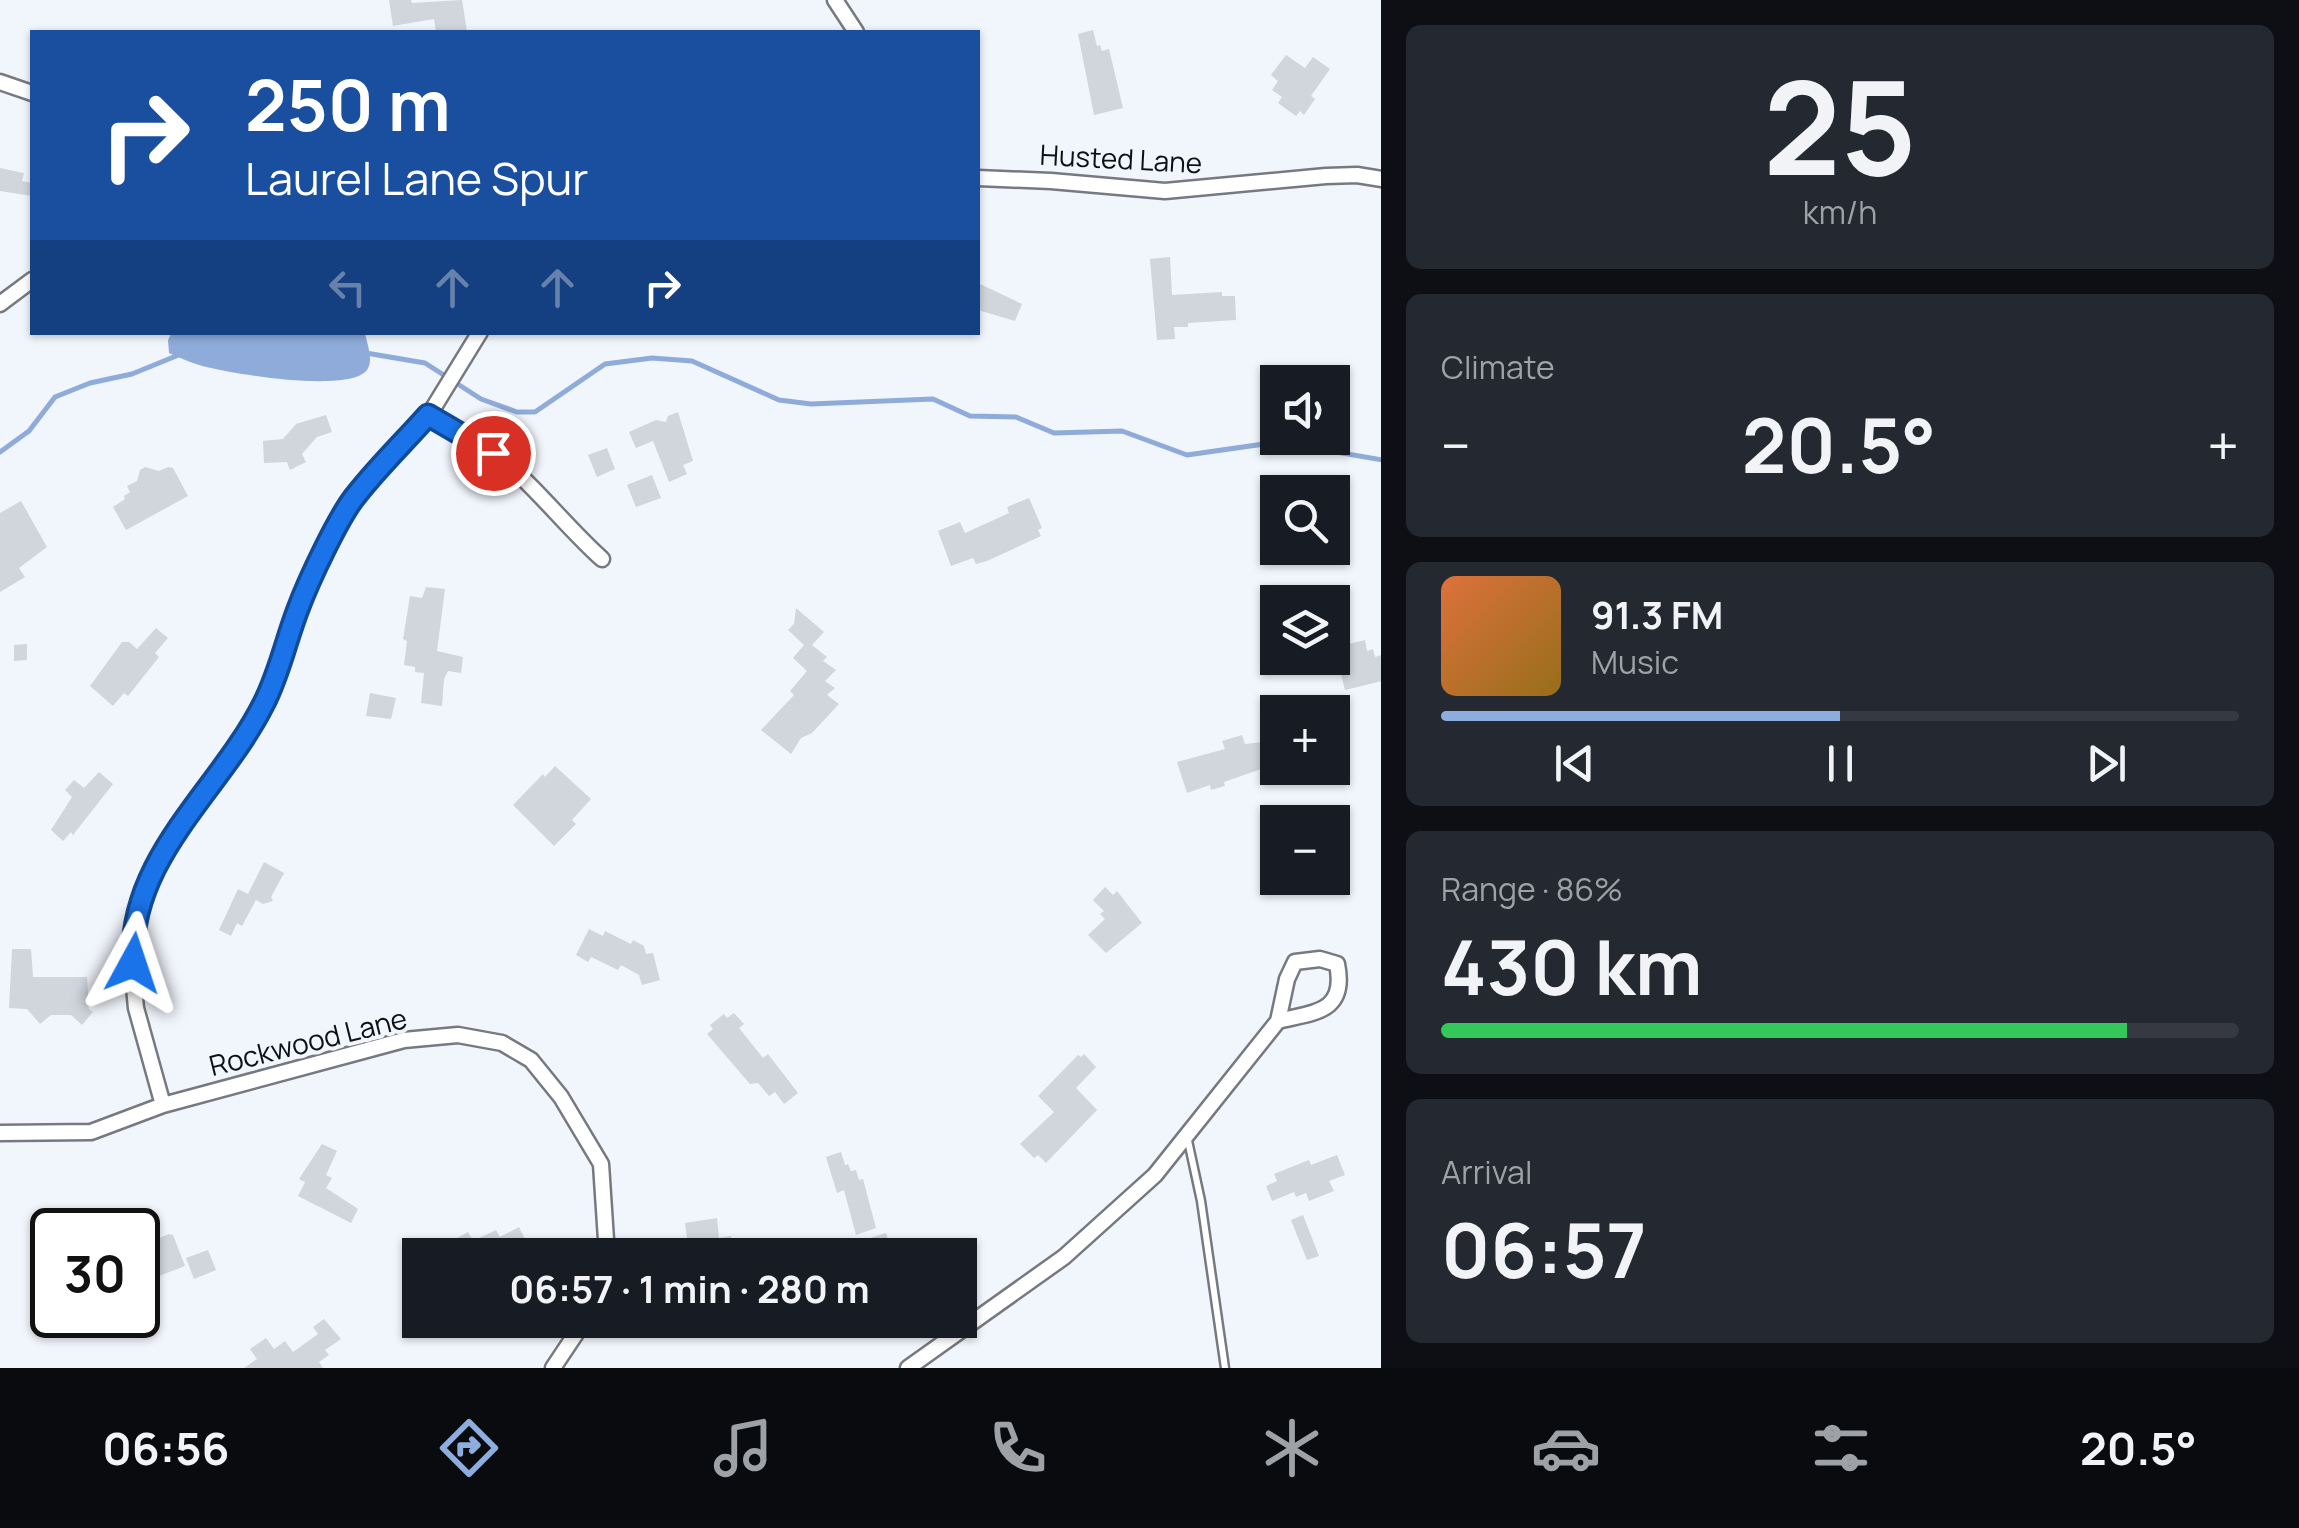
<!DOCTYPE html>
<meta charset="utf-8">
<style>
:root{--surface:#171b24;--page:#242831;--text:#f1f3f6;--muted:#9ea1a6;--line:#363941;--accent:#8eaddf}
body{margin:0;font-family:Manrope,sans-serif;background:var(--page);color:var(--text);height:100vh;display:flex;flex-direction:column;font-size:38px;white-space:nowrap}
*{box-sizing:border-box;margin:0}
p{font-size:32px;color:var(--muted)}
.icon{flex:none;width:55px;height:55px;fill:none;stroke:currentColor;stroke-width:2;stroke-linecap:round;stroke-linejoin:round}
.map{position:relative;flex:1;overflow:hidden}
.panel{display:flex;flex-direction:column;gap:25px;padding:25px;background:#0d0f14;width:918px}
.panel>*{flex:none}
.hud{position:absolute;left:30px;top:30px;width:950px;height:305px;border-radius:0px;box-shadow:0 2px 8px #0004;background:#1a4fa0;color:#fff;overflow:hidden}
.buttons{position:absolute;left:1260px;top:365px;display:grid;gap:20px}
.buttons a{display:grid;place-items:center;width:90px;height:90px;border-radius:0px;background:var(--surface);box-shadow:0 2px 8px #0004;font-size:50px}
.speed{position:absolute;left:30px;top:1208px;display:flex;gap:20px;font-size:50px;font-weight:700;text-align:center}
.speed>*{display:grid;place-content:center;width:130px;height:130px;border-radius:50%;background:var(--surface);box-shadow:0 2px 8px #0004;line-height:1}
.speed .limit{border:5px solid #111;border-radius:15px;background:#fff;color:#111}
.pin{position:absolute;display:grid;place-items:center;width:85px;height:85px;color:#fff;margin:-42px;border:5px solid #fff;border-radius:50%;box-shadow:0 2px 10px #0007}
.me{position:absolute;width:110px;margin:-55px;rotate:5deg;stroke-linejoin:round;filter:drop-shadow(0 0 8px #0008)}
.turn{display:flex;align-items:center;gap:35px;height:210px;padding:0 50px;font-size:45px}
.turn .icon{width:130px;height:130px;stroke-width:2.5}
.turn b{display:block;font-size:70px;line-height:85px}
.lanes{display:flex;align-items:center;height:95px;padding:0 50px;background:#0003;justify-content:center;gap:50px;direction:ltr}
.lanes .off{opacity:.35}
.big{font-size:75px;font-weight:700;line-height:1.1}
.panel .tile{flex:1;display:flex;flex-direction:column;justify-content:center;gap:15px;min-width:0;padding:0 35px;border-radius:15px;background:var(--page)}
.panel .dial{align-items:center;gap:0}
.dial b{font-size:130px;line-height:1}
.song{display:flex;align-items:center;gap:30px}
.cover{width:120px;height:120px;border-radius:15px;background:linear-gradient(135deg,hsl(20 70% 55%),hsl(40 70% 35%))}
.played{height:10px;border-radius:5px;background:linear-gradient(90deg,var(--accent) 50%,var(--line) 50%)}
.keys{display:flex;justify-content:space-around;direction:ltr}
.heat{display:flex;justify-content:space-between;align-items:center;font-size:55px;direction:ltr}
.charge{height:15px;border-radius:8px;background:linear-gradient(90deg,#34c759 86%,var(--line) 0)}
.trip{position:absolute;left:402px;top:1238px;width:575px;height:100px;border-radius:0px;background:var(--surface);box-shadow:0 2px 8px #0004;font-weight:700;line-height:100px;text-align:center}
.dock{display:flex;height:160px;justify-content:space-around;align-items:center;background:#090b0e;color:var(--muted)}
.dock .icon{width:70px;height:70px}
.dock .active{color:var(--accent)}
.dock b{font-size:45px;color:var(--text)}
main{display:flex;flex:1;min-height:0}
.map>svg:first-child{display:block}
</style>
<main>
<div class="map">
<svg width="1382" height="1368" viewBox="0 0 1382 1368">
<rect width="100%" height="100%" fill="#f1f5fc"/>
<path fill="#8eabd9" d="M172,332L365,333C367,344 374,360 367,370C349,394 226,373 199,365C189,362 179,357 169,353L168,340Z"/>
<g fill="none" stroke-linecap="round" stroke-linejoin="round">
<path stroke="#8eabd9" stroke-width="5" d="M366,353L425,363L481,399L517,412H535L605,364L652,358L692,361L779,400L811,404L933,399L970,416L1016,417L1054,433L1122,431L1187,455L1278,442L1382,460
M0,452L29,431L55,397L90,383L132,374L181,354"/>
</g>
<path fill="#d1d5dc" d="M389,0H411L412,3L462,0L467,32H436L434,19L393,26Z
M1093,30L1097,46L1100,45L1102,51L1109,49L1123,108L1094,115L1078,34Z
M1286,55L1305,68L1313,57L1330,69L1311,96L1315,99L1304,115L1300,111L1296,116L1278,103L1282,97L1272,90L1278,81L1271,75Z
M0,168L24,173L22,181L32,183V196L0,191Z
M1170,257L1172,295L1222,292V296H1235L1236,320L1188,323V327H1174L1175,339L1157,340L1150,259Z
M978,283L1022,304L1015,321L978,310Z
M678,412L693,461L683,465L687,474L669,482L653,441L636,448L629,432L656,420L666,422L668,416Z
M326,415L332,432L317,437L302,454L306,462L290,470L287,462L264,463L263,441L283,439L296,424Z
M607,448L615,469L597,477L588,455Z
M145,467L159,471L168,467L173,468L188,496L126,530L113,507L125,499L124,496L130,492L127,486L137,481L140,470Z
M652,475L661,498L636,507L627,485Z
M1029,498L1042,528L1038,530L1041,536L987,561L976,564L973,558L951,566L938,531L960,522L965,533L1009,513L1007,507Z
M21,501L47,547L19,568L25,577L0,592V513Z
M426,587L445,589L437,651L463,657L461,673L448,671L444,679L442,706L421,703L424,673L415,672V667L404,665L407,641L403,639L410,596L422,598Z
M796,608L824,632L812,645L827,657L823,661L836,670L825,681L835,688L827,695L839,704L812,733L801,738L791,754L761,730L794,695L790,691L807,671L793,658L804,645L788,630L794,624Z
M156,628L168,638L155,653L159,657L128,696L124,693L113,706L90,686L122,642H129L137,649Z
M1365,640L1367,651L1373,649L1375,657L1382,655V681L1345,690L1339,666L1343,665L1340,653L1350,651L1348,644Z
M27,644V660L14,661V645Z
M370,693L396,698L391,719L366,716Z
M1242,735L1245,744L1271,741L1279,768L1265,773L1264,768L1224,782L1225,786L1211,790L1210,785L1187,793L1177,762L1225,749L1222,741Z
M555,766L591,799L572,820L576,824L554,846L513,805L543,774L545,777Z
M99,772L113,784L73,835L71,832L63,841L51,830L72,797L65,790L74,780L84,788Z
M264,862L284,873L271,897L273,901L263,904L256,900L242,926L237,923L231,936L219,930L238,889L248,894Z
M1105,887L1113,895L1117,891L1142,923L1106,953L1088,935L1105,919L1100,914L1104,911L1093,900Z
M589,929L603,936L605,931L631,944L633,940L644,946L646,954L653,953L660,980L642,985L639,975L621,965L618,970L591,957L588,962L576,955Z
M12,949H31L33,977H87L89,1009L93,1012L82,1025L71,1015H51L40,1024L27,1009L9,1008Z
M734,1013L744,1024L739,1028L763,1058L768,1054L798,1093L784,1104L775,1092L769,1096L758,1083L750,1084L707,1034L713,1029L710,1025L724,1014L727,1018Z
M1084,1054L1096,1067L1076,1088L1097,1110L1046,1163L1038,1155L1034,1158L1020,1144L1054,1112L1038,1096L1078,1055L1081,1057Z
M322,1144L337,1151L326,1175L332,1178L326,1188L358,1209L351,1223L298,1196L305,1182L299,1179Z
M841,1152L845,1165L848,1164L851,1171L856,1170L859,1180L863,1179L876,1228L856,1235L844,1190L837,1193L826,1157Z
M1337,1155L1345,1175L1329,1181L1334,1191L1309,1201L1306,1193L1296,1197L1294,1192L1272,1201L1266,1186L1277,1181L1274,1174L1309,1160L1311,1165Z
M1303,1215L1319,1256L1307,1260L1291,1220Z
M717,1218L719,1238L731,1236L734,1254L698,1255L697,1251L689,1252L685,1223Z
M519,1227L525,1239L516,1243L522,1255H445L462,1247L457,1238L468,1232L473,1241L496,1230L500,1237Z
M886,1233L891,1249L872,1255L867,1239Z
M169,1234L173,1235L185,1266L146,1281L144,1277L138,1279V1247Z
M208,1250L216,1270L194,1279L186,1258Z
M324,1319L341,1339L325,1350L329,1355L319,1362L323,1368H244L257,1359L250,1349L266,1338L274,1349L285,1341L293,1352L318,1334L313,1327Z"/>
<g fill="none" stroke-linecap="round" stroke-linejoin="round">
<g stroke="#767a80" stroke-width="11">
<path id="lane" d="M1187,1136L1201,1201L1225,1368"/>
</g>
<g stroke="#767a80" stroke-width="19">
<path id="street" d="M835,0L856,32
M0,82L32,93
M978,178L1051,181L1165,191L1326,176L1357,175L1382,179
M0,304L32,280
M429,415C451,428 475,440 496,455C535,485 565,526 602,559
M163,1105L136,1008L134,987L132,940L142,891L174,834L213,782L264,702L299,606L353,498L429,415L480,332
M0,1133L91,1132L163,1105L404,1040L458,1035L502,1043L531,1060L561,1097L601,1164L607,1255
M553,1368L585,1320
M908,1368L1064,1257L1155,1175L1278,1021L1287,979L1295,962L1320,959L1337,964C1347,1013 1314,1012 1278,1021"/>
</g>
<use href="#lane" stroke="#fff" stroke-width="6"/>
<use href="#street" stroke="#fff" stroke-width="14"/>
</g>
<g fill="none" stroke-linecap="round" stroke-linejoin="round">
<g stroke="#114b97" stroke-width="25">
<path id="route" d="M133,963C128,857 220,791 264,703C279,674 286,640 298,609C308,582 339,515 357,494C379,466 405,441 428,415L493,453"/>
</g>
<use href="#route" stroke="#1a73e8" stroke-width="18"/>
</g>
<g text-anchor="middle" stroke-width="8" stroke-linejoin="round" paint-order="stroke">
<g font-size="28" fill="#0f1012" stroke="#f1f5fc">
<text transform="translate(1121 159) rotate(3)" y="10">Husted Lane</text>
<text transform="translate(308 1042) rotate(-14)" y="10">Rockwood Lane</text>
</g>
</g>
</svg>
<div class="buttons">
<a><svg class="icon" aria-label="sound" viewBox="0 0 24 24"><path d="M4 9h4l5-4v14l-5-4H4zM17 9q2 3 0 6"/></svg></a>
<a><svg class="icon" aria-label="search" viewBox="0 0 24 24"><circle cx="10" cy="10" r="6"/><path d="M15 15l6 6"/></svg></a>
<a><svg class="icon" aria-label="layers" viewBox="0 0 24 24"><path d="M12 4l9 5-9 5-9-5zM3 14l9 5 9-5"/></svg></a>
<a>+</a>
<a>−</a>
</div>
<div class="speed"><div class="limit">30</div></div>
<div class="pin" style="left:493px;top:453px;background:#d93025"><svg class="icon" aria-label="arrive" viewBox="0 0 24 24"><path d="M6 21V4h12l-3 4 3 4H6"/></svg></div>
<svg class="me" style="left:133px;top:963px" viewBox="-20 -20 40 40"><path d="M0-17L14 15 0 8-14 15z" fill="#1a73e8" stroke="#fff" stroke-width="4"/></svg>
<div class="trip">06:57 · 1 min · 280 m</div>
<div class="hud">
<div class="turn"><svg class="icon" aria-label="right" viewBox="0 0 24 24"><path d="M7 20v-9h11M14 6l5 5-5 5"/></svg><div><b>250 m</b>Laurel Lane Spur</div></div>
<div class="lanes"><svg class="icon off" aria-label="left" viewBox="0 0 24 24"><path d="M17 20v-9H6M10 6l-5 5 5 5"/></svg><svg class="icon off" aria-label="ahead" viewBox="0 0 24 24"><path d="M12 20V5M6 11l6-6 6 6"/></svg><svg class="icon off" aria-label="ahead" viewBox="0 0 24 24"><path d="M12 20V5M6 11l6-6 6 6"/></svg><svg class="icon" aria-label="right" viewBox="0 0 24 24"><path d="M7 20v-9h11M14 6l5 5-5 5"/></svg></div>
</div>
</div>
<section class="panel">
<div class="tile dial"><b>25</b><p>km/h</p></div>
<div class="tile"><p>Climate</p>
<div class="heat"><a>−</a><b class="big">20.5°</b><a>+</a></div>
</div>
<div class="tile">
<div class="song"><i class="cover"></i><div><b>91.3 FM</b><p>Music</p></div></div>
<div class="played"></div>
<div class="keys"><svg class="icon" aria-label="previous" viewBox="0 0 24 24"><path d="M18 5L8 12l10 7zM5 5v14"/></svg><svg class="icon" aria-label="pause" viewBox="0 0 24 24"><path d="M8 5v14M16 5v14"/></svg><svg class="icon" aria-label="next" viewBox="0 0 24 24"><path d="M6 5l10 7-10 7zM19 5v14"/></svg></div>
</div>
<div class="tile"><p>Range · 86%</p><b class="big">430 km</b><div class="charge"></div></div>
<div class="tile"><p>Arrival</p><b class="big">06:57</b></div>
</section>
</main>
<nav class="dock">
<b>06:56</b>
<svg class="icon active" aria-label="directions" viewBox="0 0 24 24"><path d="M12 3l9 9-9 9-9-9zM9 14v-3h6M13 9l2 2-2 2"/></svg>
<svg class="icon" aria-label="music" viewBox="0 0 24 24"><path d="M9 18V5l10-2v13"/><circle cx="6" cy="18" r="3"/><circle cx="16" cy="16" r="3"/></svg>
<svg class="icon" aria-label="phone" viewBox="0 0 24 24"><path d="M5 4h4l2 5-3 2q2 4 5 5l2-3 5 2v4C11 20 4 13 5 4z"/></svg>
<svg class="icon" aria-label="climate" viewBox="0 0 24 24"><path d="M12 3v18M4 7l16 10M4 17L20 7"/></svg>
<svg class="icon" aria-label="car" viewBox="0 0 24 24"><path d="M5 17H2v-5l4-1 3-4h7l3 4 3 1v5h-3M9 17h6M6 11h13"/><circle cx="7" cy="17" r="2"/><circle cx="17" cy="17" r="2"/></svg>
<svg class="icon" aria-label="filters" viewBox="0 0 24 24"><path d="M4 7h16M4 17h16"/><circle cx="9" cy="7" r="2"/><circle cx="15" cy="17" r="2"/></svg>
<b>20.5°</b>
</nav>
